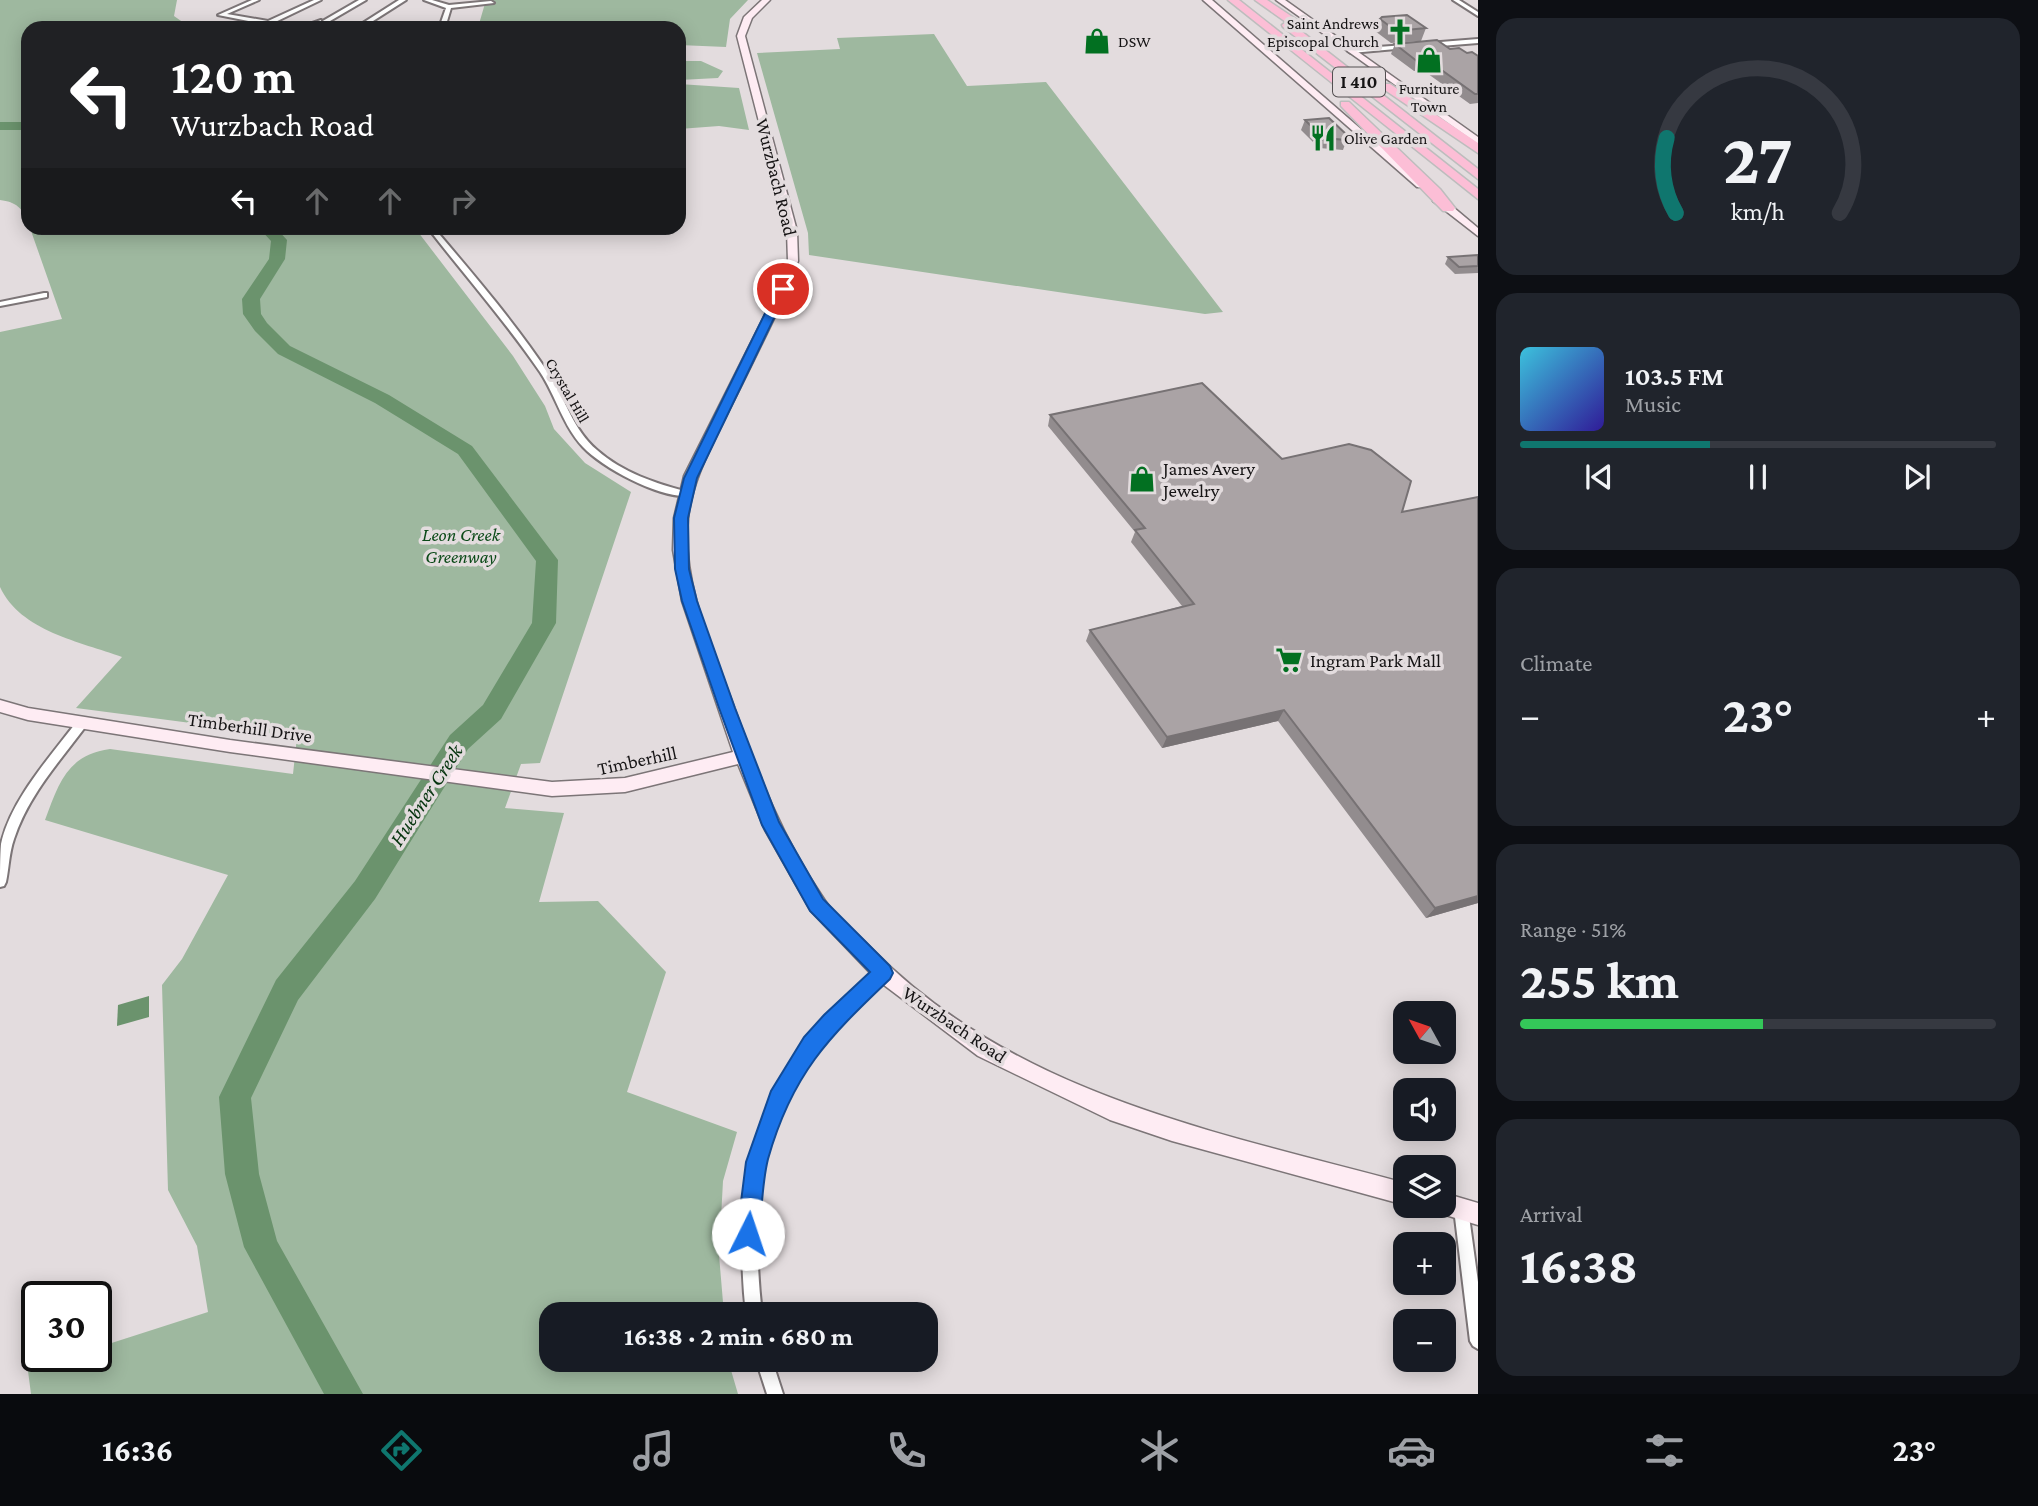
<!DOCTYPE html>
<meta charset="utf-8">
<style>
:root{--surface:#171b24;--page:#20242c;--text:#f1f3f6;--muted:#9ea1a6;--line:#363941;--accent:#0f766e}
body{margin:0;font-family:"Crimson Pro",serif;background:var(--page);color:var(--text);height:100vh;display:flex;flex-direction:column;font-size:26px;white-space:nowrap}
*{box-sizing:border-box;margin:0}
p{font-size:23px;color:var(--muted)}
.icon{flex:none;width:38px;height:38px;fill:none;stroke:currentColor;stroke-width:2;stroke-linecap:round;stroke-linejoin:round}
.map{position:relative;flex:1;overflow:hidden}
.details{display:flex;flex-direction:column;gap:18px;padding:18px;background:#0d0f14;width:560px}
.details>*{flex:none}
.guide{position:absolute;left:21px;top:21px;width:665px;height:214px;border-radius:21px;box-shadow:0 4px 18px #0003;background:#202124;color:#fff;overflow:hidden}
.needle{width:46px;rotate:310deg}
.tools{position:absolute;left:1393px;top:1001px;display:grid;gap:14px}
.tools a{display:grid;place-items:center;width:63px;height:63px;border-radius:14px;background:var(--surface);box-shadow:0 4px 18px #0003;font-size:35px}
.speed{position:absolute;left:21px;top:1281px;display:flex;gap:14px;font-size:35px;font-weight:700;text-align:center}
.speed>*{display:grid;place-content:center;width:91px;height:91px;border-radius:50%;background:var(--surface);box-shadow:0 4px 18px #0003;line-height:1}
.speed .limit{border:4px solid #111;border-radius:10px;background:#fff;color:#111}
.pin{position:absolute;display:grid;place-items:center;width:60px;height:60px;color:#fff;margin:-30px;border:4px solid #fff;border-radius:50%;box-shadow:0 2px 7px #0007}
.me{position:absolute;width:77px;margin:-38px;rotate:4deg;stroke-linejoin:round;filter:drop-shadow(0 0 5px #0008)}
.turn{display:flex;align-items:center;gap:24px;height:147px;padding:0 35px;font-size:32px}
.turn .icon{width:91px;height:91px;stroke-width:2.5}
.turn b{display:block;font-size:49px;line-height:60px}
.lanes{display:flex;align-items:center;height:66px;padding:0 35px;background:#0003;justify-content:center;gap:35px;direction:ltr}
.lanes .off{opacity:.35}
.big{font-size:52px;font-weight:700;line-height:1.1}
.details .tile{flex:1;display:flex;flex-direction:column;justify-content:center;gap:10px;min-width:0;padding:0 24px;border-radius:21px;background:var(--page)}
.details .dial{align-items:center;gap:0}
.dial svg{height:182px;overflow:visible;fill:none;stroke:var(--line);stroke-width:7;stroke-linecap:round;text-anchor:middle}
.dial text{fill:var(--text);stroke:none}
.song{display:flex;align-items:center;gap:21px}
.cover{width:84px;height:84px;border-radius:10px;background:linear-gradient(135deg,hsl(190 70% 55%),hsl(250 70% 35%))}
.played{height:7px;border-radius:4px;background:linear-gradient(90deg,var(--accent) 40%,var(--line) 40%)}
.keys{display:flex;justify-content:space-around;direction:ltr}
.heat{display:flex;justify-content:space-between;align-items:center;font-size:38px;direction:ltr}
.charge{height:10px;border-radius:5px;background:linear-gradient(90deg,#34c759 51%,var(--line) 0)}
.trip{position:absolute;left:539px;top:1302px;width:399px;height:70px;border-radius:21px;background:var(--surface);box-shadow:0 4px 18px #0003;font-weight:700;line-height:70px;text-align:center}
.tabs{display:flex;height:112px;justify-content:space-around;align-items:center;background:#090b0e;color:var(--muted)}
.tabs .icon{width:49px;height:49px}
.tabs .current{color:var(--accent)}
.tabs b{font-size:32px;color:var(--text)}
main{display:flex;flex:1;min-height:0}
.map>svg:first-child{display:block}
</style>
<main>
<div class="map">
<svg width="1478" height="1394" viewBox="0 0 1478 1394">
<rect width="100%" height="100%" fill="#e3dcde"/>
<path fill="#9eb89f" d="M0,0H177L174,16L191,28H28V223C23,208 16,202 0,200Z
M486,0H748L730,19L726,47L679,45V28H474L479,24Z
M934,34L967,86L1046,82L1223,312L1205,314L809,255L808,233L757,53L840,49L837,38Z
M679,61H701L723,71L718,78L679,80Z
M679,84L739,88L749,130L719,126L679,129Z
M30,228H415L513,356L545,406L554,429L585,463L631,492L540,763L521,764L505,808L564,813L539,902L598,901L666,972L627,1092L737,1132L723,1181L719,1255L724,1314H551V1360H728L738,1394H31L28,1371L72,1356H96V1348L208,1312L197,1246L168,1190L162,985L182,959L228,875L45,820C59,783 67,755 110,749L293,774L297,737L76,708L122,657C81,642 20,631 0,587V332L62,319Z"/>
<path fill="#6b936d" d="M149,996V1017L117,1026L118,1005Z"/>
<g fill="none" stroke-linecap="round" stroke-linejoin="round">
<path fill="#6b936d" fill-rule="evenodd" d="M0,122H28V130H0Z
M259,228H276L287,240L285,259L260,299L261,314L267,323L290,346L389,395L472,446L558,560L556,623L501,719L468,749L375,899L298,1000L251,1098L259,1174L277,1241L363,1394H324L244,1247L225,1174L219,1097L276,980L355,881L450,735L483,705L532,623L536,561L458,454L375,403L278,354L255,331L243,314L242,299L269,259L271,241Z"/>
<g stroke="#7c7577" stroke-width="4">
<path id="street" d="M252,0H259L227,14L268,21L314,0H321L269,25L218,15Z
M359,0H366L318,28H311L320,23L306,28H298L321,20V22Z
M399,0H406L362,28H355Z
M424,0H432L449,5L491,1L494,3L451,8L445,28H439L446,8Z
M1453,0H1459L1478,12V16Z
M1478,39V43L1428,47L1425,45L1428,43Z
M1405,45L1407,48L1351,53L1348,51L1351,49Z
M428,228H434C474,275 515,323 549,374C566,400 573,430 597,450C623,473 655,483 688,492V496C659,498 603,468 583,447C563,426 556,396 540,372C506,322 465,276 428,228Z
M44,293H47V297L0,306V302Z
M82,719L86,720L87,723L86,726C59,762 28,796 14,839C9,853 9,868 6,882L4,886L0,887C0,873 0,857 1,844C11,799 51,756 78,720Z
M883,967L887,969L889,973L887,977C863,1000 835,1021 816,1049C757,1128 751,1219 762,1314H746C735,1218 747,1120 806,1040C826,1013 854,991 879,969Z
M1461,1202L1466,1204L1468,1209L1478,1282V1349L1473,1346L1470,1341L1454,1209L1456,1204Z
M756,1360H772L783,1394H767Z"/>
</g>
<g stroke="#7c7577" stroke-width="3">
<path id="secondary" d="M762,0H770L752,18L745,36L797,231L798,261L788,289C769,329 750,369 730,408C713,444 692,479 688,519C681,584 714,651 735,710C758,775 783,839 822,896C834,916 856,932 872,949C1015,1095 1216,1132 1405,1183V1205L1172,1141L1110,1120L978,1056L876,979L811,911L765,830L738,764L625,792L552,796L230,752L28,720L0,712V700L28,708L230,740L552,782L625,778L733,752L682,601L673,550L674,518L684,476L778,289L788,261L787,231L737,36L744,17Z
M1203,0H1212L1423,183V187H1417Z
M1276,0H1285L1478,137V144Z
M1433,197H1441L1478,228V236L1433,201Z
M1444,1193L1478,1203V1225L1436,1212L1434,1206H1444Z"/>
</g>
<g stroke="#bdbdbd" stroke-width="3">
<path id="highway" d="M1228,0H1239L1478,189V199Z
M1255,0H1267L1306,26V30L1301,31L1478,169V179L1283,27L1282,25L1286,22Z
M1382,84H1390L1478,143V153L1382,88Z
M1341,102H1349L1440,189L1455,208L1453,211H1443L1341,106Z"/>
</g>
<use href="#street" fill="#fff" fill-rule="evenodd"/>
<use href="#secondary" fill="#feecf3" fill-rule="evenodd"/>
<use href="#highway" fill="#fcbed6" fill-rule="evenodd"/>
</g>
<path fill="#928c8e" d="M1380,19L1426,28L1421,41L1391,43L1375,31Z
M1395,44L1450,49L1478,56V103L1470,104L1424,71H1414L1391,54Z
M1305,120L1348,136L1343,150L1319,148L1301,130Z
M1478,255V273L1455,274L1445,264L1448,257Z
M1050,415L1282,459L1402,512L1478,497V903L1426,918L1278,721L1162,748L1086,641L1090,630L1182,606L1131,542L1135,532L1048,426Z"/>
<path fill="#777274" d="M1284,710L1278,721L1162,748L1167,737Z
M1478,896V903L1426,918L1435,908Z"/>
<path fill="#aaa3a5" stroke="#777274" stroke-width="2" d="M1407,15L1426,28L1396,31L1380,19L1382,17Z
M1437,40L1450,49L1459,48L1467,53L1472,52L1478,56V94H1475L1429,61L1418,62L1395,44Z
M1329,118L1348,136L1344,137L1347,140L1323,138L1305,120Z
M1478,255V266L1459,267L1448,257Z
M1202,383L1282,459L1349,444L1371,450L1411,481L1402,512L1478,497V896L1435,908L1284,710L1167,737L1090,630L1194,604L1135,530L1145,528L1050,415Z"/>
<path fill="#1a73e8" stroke="#114b97" stroke-width="2" d="M783,286L788,289L697,478L688,518L689,569L697,601L735,708L779,822L823,899L890,966L893,973L890,979C828,1038 792,1074 768,1159C762,1183 762,1210 759,1234L756,1242L748,1246L740,1242L737,1234L746,1162L771,1091L804,1037L824,1015L870,972L810,911L762,825L719,708L682,601L675,569L674,518L684,478L777,289Z"/>
<defs>
<g id="church-bare" transform="scale(2.1)"><path d="M-1.2-6h2.4v3.5h3.3v2.4h-3.3V6h-2.4V-.1h-3.3v-2.4h3.3Z" fill="#027021" stroke="#e3dcde" stroke-width="2.5" paint-order="stroke"/></g>
<g id="shop-bare" transform="scale(2.1)"><path d="M-5-2.5h2.3a2.7 3.5 0 0 1 5.4 0H5L5.5 6h-11ZM-1.5-2.5h3a1.5 2.3 0 0 0-3 0Z" fill="#027021" stroke="#e3dcde" stroke-width="2.5" paint-order="stroke"/></g>
<g id="restaurant-bare" transform="scale(2.1)"><path d="M-5-6h1v4h1v-4h1v4h1v-4h1v5L-1.5 .5V6h-2V.5L-5-1ZM5-6V6H3V1.5H1.5Q1.5-4 5-6Z" fill="#027021" stroke="#e3dcde" stroke-width="2.5" paint-order="stroke"/></g>
<g id="supermarket-bare" transform="scale(2.1)"><path d="M-6-5.5h2.5l.6 2H6L4.5 2H-2.5L-4.4-4H-6ZM-1.5 3.2a1.3 1.3 0 1 0 .1 0ZM3 3.2a1.3 1.3 0 1 0 .1 0Z" fill="#027021" stroke="#e3dcde" stroke-width="2.5" paint-order="stroke"/></g>
</defs>
<g fill-rule="evenodd">
<use href="#church-bare" x="1400" y="32"/>
<use href="#shop-bare" x="1097" y="41"/>
<use href="#shop-bare" x="1429" y="60"/>
<use href="#restaurant-bare" x="1323" y="138"/>
<use href="#shop-bare" x="1142" y="479"/>
<use href="#supermarket-bare" x="1289" y="660"/>
</g>
<g text-anchor="middle" stroke-width="7" stroke-linejoin="round" paint-order="stroke">
<g font-size="16" fill="#151314" stroke="#e3dcde" text-anchor="start">
<text x="1379" y="29" text-anchor="end">Saint Andrews<tspan x="1379" dy="18">Episcopal Church</tspan></text>
<text x="1118" y="47">DSW</text>
<text x="1429" y="94" text-anchor="middle">Furniture<tspan x="1429" dy="18">Town</tspan></text>
<text x="1344" y="144">Olive Garden</text>
</g>
<g font-size="16" fill="#151314" stroke="#e3dcde">
<text transform="translate(568 390) rotate(60)" y="6">Crystal Hill</text>
</g>
<rect fill="#e3dcde" stroke="#534f51" stroke-width="2" x="1333" y="67.5" width="52" height="29" rx="5"/>
<g font-size="18" font-weight="bold" fill="#151314">
<text x="1359" y="88">I 410</text>
</g>
<g font-size="19" fill="#151314" stroke="#e3dcde">
<text transform="translate(777 177) rotate(76)" y="7">Wurzbach Road</text>
<text transform="translate(250 727) rotate(8)" y="7">Timberhill Drive</text>
<text transform="translate(637 760) rotate(-12)" y="7">Timberhill</text>
<text transform="translate(955 1024) rotate(34)" y="7">Wurzbach Road</text>
</g>
<g font-size="19" fill="#151314" stroke="#e3dcde" text-anchor="start">
<text x="1163" y="475">James Avery<tspan x="1163" dy="22">Jewelry</tspan></text>
<text x="1310" y="667">Ingram Park Mall</text>
</g>
<g font-size="19" font-style="italic" fill="#0b4a18" stroke="#e3dcde">
<text x="461" y="541">Leon Creek<tspan x="461" dy="22">Greenway</tspan></text>
</g>
<g font-size="21" font-style="italic" fill="#05340e" stroke="#e3dcde">
<text transform="translate(426 795) rotate(-57)" y="7">Huebner Creek</text>
</g>
</g>
</svg>
<div class="tools">
<a><svg class="needle" viewBox="-14 -14 28 28"><path d="M0-13l5 13h-10z" fill="#e53935"/><path d="M0 13l5-13h-10z" fill="#9ea1a6"/></svg></a>
<a><svg class="icon" aria-label="sound" viewBox="0 0 24 24"><path d="M4 9h4l5-4v14l-5-4H4zM17 9q2 3 0 6"/></svg></a>
<a><svg class="icon" aria-label="layers" viewBox="0 0 24 24"><path d="M12 4l9 5-9 5-9-5zM3 14l9 5 9-5"/></svg></a>
<a>+</a>
<a>−</a>
</div>
<div class="speed"><div class="limit">30</div></div>
<div class="pin" style="left:783px;top:289px;background:#d93025"><svg class="icon" aria-label="arrive" viewBox="0 0 24 24"><path d="M6 21V4h12l-3 4 3 4H6"/></svg></div>
<svg class="me" style="left:748px;top:1234px" viewBox="-20 -20 40 40"><circle r="19" fill="#fff"/><path d="M0-13L10 11 0 6-10 11z" fill="#1a73e8"/></svg>
<div class="trip">16:38 · 2 min · 680 m</div>
<div class="guide">
<div class="turn"><svg class="icon" aria-label="left" viewBox="0 0 24 24"><path d="M17 20v-9H6M10 6l-5 5 5 5"/></svg><div><b>120 m</b>Wurzbach Road</div></div>
<div class="lanes"><svg class="icon" aria-label="left" viewBox="0 0 24 24"><path d="M17 20v-9H6M10 6l-5 5 5 5"/></svg><svg class="icon off" aria-label="ahead" viewBox="0 0 24 24"><path d="M12 20V5M6 11l6-6 6 6"/></svg><svg class="icon off" aria-label="ahead" viewBox="0 0 24 24"><path d="M12 20V5M6 11l6-6 6 6"/></svg><svg class="icon off" aria-label="right" viewBox="0 0 24 24"><path d="M7 20v-9h11M14 6l5 5-5 5"/></svg></div>
</div>
</div>
<section class="details">
<div class="tile dial"><svg viewBox="0 0 100 80">
<path d="M14 69A42 42 0 1 1 86 69"/>
<path d="M14 69A42 42 0 0 1 10 36" stroke="#0f766e"/>
<text x="50" y="56" font-size="32" font-weight="700">27</text>
<text x="50" y="72" font-size="11">km/h</text>
</svg></div>
<div class="tile">
<div class="song"><i class="cover"></i><div><b>103.5 FM</b><p>Music</p></div></div>
<div class="played"></div>
<div class="keys"><svg class="icon" aria-label="previous" viewBox="0 0 24 24"><path d="M18 5L8 12l10 7zM5 5v14"/></svg><svg class="icon" aria-label="pause" viewBox="0 0 24 24"><path d="M8 5v14M16 5v14"/></svg><svg class="icon" aria-label="next" viewBox="0 0 24 24"><path d="M6 5l10 7-10 7zM19 5v14"/></svg></div>
</div>
<div class="tile"><p>Climate</p>
<div class="heat"><a>−</a><b class="big">23°</b><a>+</a></div>
</div>
<div class="tile"><p>Range · 51%</p><b class="big">255 km</b><div class="charge"></div></div>
<div class="tile"><p>Arrival</p><b class="big">16:38</b></div>
</section>
</main>
<nav class="tabs">
<b>16:36</b>
<svg class="icon current" aria-label="directions" viewBox="0 0 24 24"><path d="M12 3l9 9-9 9-9-9zM9 14v-3h6M13 9l2 2-2 2"/></svg>
<svg class="icon" aria-label="music" viewBox="0 0 24 24"><path d="M9 18V5l10-2v13"/><circle cx="6" cy="18" r="3"/><circle cx="16" cy="16" r="3"/></svg>
<svg class="icon" aria-label="phone" viewBox="0 0 24 24"><path d="M5 4h4l2 5-3 2q2 4 5 5l2-3 5 2v4C11 20 4 13 5 4z"/></svg>
<svg class="icon" aria-label="climate" viewBox="0 0 24 24"><path d="M12 3v18M4 7l16 10M4 17L20 7"/></svg>
<svg class="icon" aria-label="car" viewBox="0 0 24 24"><path d="M5 17H2v-5l4-1 3-4h7l3 4 3 1v5h-3M9 17h6M6 11h13"/><circle cx="7" cy="17" r="2"/><circle cx="17" cy="17" r="2"/></svg>
<svg class="icon" aria-label="filters" viewBox="0 0 24 24"><path d="M4 7h16M4 17h16"/><circle cx="9" cy="7" r="2"/><circle cx="15" cy="17" r="2"/></svg>
<b>23°</b>
</nav>
